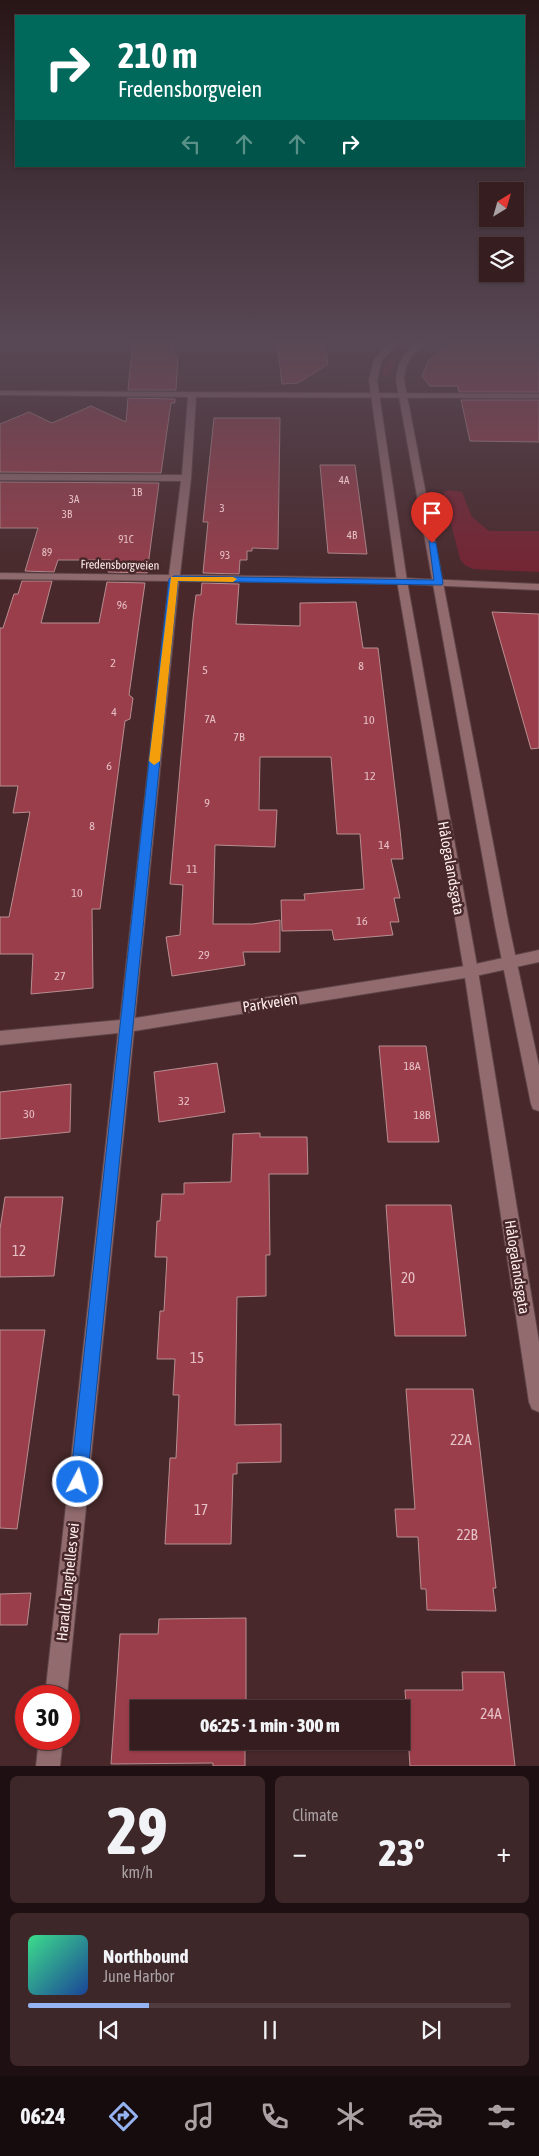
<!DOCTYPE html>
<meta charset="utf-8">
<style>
:root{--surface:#361e20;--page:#3d2729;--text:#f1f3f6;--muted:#aaa2a5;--line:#503c3e;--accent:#95b2f1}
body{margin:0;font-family:"Asap Condensed",sans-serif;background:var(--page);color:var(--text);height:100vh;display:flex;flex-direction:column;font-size:19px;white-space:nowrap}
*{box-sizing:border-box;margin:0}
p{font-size:16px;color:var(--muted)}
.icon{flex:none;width:28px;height:28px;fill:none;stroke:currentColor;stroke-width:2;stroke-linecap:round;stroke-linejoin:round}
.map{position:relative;height:1766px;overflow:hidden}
.sheet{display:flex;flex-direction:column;gap:10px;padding:10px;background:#1e1012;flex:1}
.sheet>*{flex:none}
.guide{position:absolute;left:15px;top:15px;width:510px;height:152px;border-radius:0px;box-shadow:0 1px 4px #0004,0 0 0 1px var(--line);background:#00695c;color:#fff;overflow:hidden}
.needle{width:32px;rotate:37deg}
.fabs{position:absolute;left:479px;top:182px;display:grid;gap:10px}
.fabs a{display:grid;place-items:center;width:45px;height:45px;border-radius:0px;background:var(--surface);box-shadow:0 1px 4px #0004,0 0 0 1px var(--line);font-size:25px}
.speed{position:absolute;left:15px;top:1685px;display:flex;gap:10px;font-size:25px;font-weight:700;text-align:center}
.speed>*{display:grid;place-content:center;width:65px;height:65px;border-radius:50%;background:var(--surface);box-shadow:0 1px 4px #0004,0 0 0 1px var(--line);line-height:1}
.speed .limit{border:8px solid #d22;background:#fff;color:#111}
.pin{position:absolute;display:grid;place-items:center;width:42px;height:42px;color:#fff;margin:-51px -21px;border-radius:50% 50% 50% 0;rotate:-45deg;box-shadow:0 0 5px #0007}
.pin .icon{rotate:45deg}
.me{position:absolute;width:55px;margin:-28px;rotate:6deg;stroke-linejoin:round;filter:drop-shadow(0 0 4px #0008)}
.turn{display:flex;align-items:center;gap:18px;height:105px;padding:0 20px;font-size:22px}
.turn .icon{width:65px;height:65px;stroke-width:2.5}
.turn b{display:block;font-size:35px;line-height:42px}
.lanes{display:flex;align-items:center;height:48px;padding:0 20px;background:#0003;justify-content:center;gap:25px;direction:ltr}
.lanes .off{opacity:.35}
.big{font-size:38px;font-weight:800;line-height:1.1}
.sheet .tile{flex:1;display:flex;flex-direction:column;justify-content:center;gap:8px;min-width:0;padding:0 18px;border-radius:8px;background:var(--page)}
.sheet .dial{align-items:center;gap:0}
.dial b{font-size:65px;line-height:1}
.song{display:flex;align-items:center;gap:15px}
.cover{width:60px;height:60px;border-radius:8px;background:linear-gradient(135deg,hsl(150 70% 55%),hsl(220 70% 35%))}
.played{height:5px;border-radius:2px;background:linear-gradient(90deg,var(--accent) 25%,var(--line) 25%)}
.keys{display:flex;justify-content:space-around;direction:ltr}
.heat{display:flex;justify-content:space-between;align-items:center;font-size:28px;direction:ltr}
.sheet .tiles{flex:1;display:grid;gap:10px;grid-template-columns:1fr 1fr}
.tile:last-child{grid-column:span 2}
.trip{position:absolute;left:130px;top:1700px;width:280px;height:50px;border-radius:0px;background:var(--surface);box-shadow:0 1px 4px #0004,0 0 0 1px var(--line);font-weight:800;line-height:50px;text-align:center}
.menu{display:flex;height:80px;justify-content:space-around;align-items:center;background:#160c0d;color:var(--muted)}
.menu .icon{width:35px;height:35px}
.menu .current{color:var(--accent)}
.menu b{font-size:22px;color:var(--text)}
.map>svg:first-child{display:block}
</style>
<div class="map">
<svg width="539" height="1766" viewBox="0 0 539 1766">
<rect width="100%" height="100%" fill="#48282a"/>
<path fill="#762331" d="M406,341H416C403,350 393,360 390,376H382C385,360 393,350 406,341Z
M449,490L462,492L472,517L489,531H539V572L473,569L465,565L460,559L443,492Z"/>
<path fill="#9b3e4b" stroke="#b78e91" d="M133,341H174V356H178L176,390H128Z
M277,341H324L328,364L298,383L282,384Z
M458,341H539V392H459L458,386H430L422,376L429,360L441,350Z
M128,398L175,399V403H171L161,473L0,472V424L29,412L52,423L91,406L126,422Z
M461,400H539V442L470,441Z
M214,418H280L278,549L252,548V551H247V560H240L239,574L203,573L208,522H203Z
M320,465H355L367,554L328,553Z
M0,482L159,483L147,573L108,572L111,560H58L54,572L25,571L38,528H0Z
M22,581H52L41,623H99L107,582L145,583L129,695L133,698L130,719L125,721L100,909H92L93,988L31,994L33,954H0V917H9L30,812L13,813L18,786H0V628H3L14,594H18Z
M202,583L239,584L236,624L300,626V603L356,602L363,648H378L400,830L403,859H391L400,898H394L399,922H390L393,935L334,940L332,930L282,931L281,900H305L304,894L364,889L360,834H337L331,757H260L259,810H277L275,847L215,845L213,924H253L280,920V952H243L245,965L172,976L166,937L180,935L183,885L170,884L193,619L196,595H201Z
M492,612L539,614V748L531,749Z
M379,1046H426L439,1142H388Z
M217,1063L225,1112L159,1122L154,1072Z
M71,1084L70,1132L0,1139V1092Z
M260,1133V1137H307L308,1174H269L270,1255H266V1296L237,1297L235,1425L281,1424V1462L237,1463V1474H233L231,1544H165L170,1458H176L179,1395H173L175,1359H157L160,1311H164L167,1257H155L157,1221H160L162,1194H184V1183L231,1182L233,1134Z
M5,1197H63L54,1276L0,1277V1229Z
M386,1205H451L466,1336H395Z
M0,1330H45L17,1529L0,1528Z
M406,1389H473L496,1588H493L496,1611L427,1610L426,1589H421L418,1537H397L395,1509H415Z
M31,1593L27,1625H0V1594Z
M246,1618V1709H139V1741H245V1766H213V1763L111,1764L120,1634H158L159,1619Z
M462,1672H504L515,1766H410L405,1690H463Z"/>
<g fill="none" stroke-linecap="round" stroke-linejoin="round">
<g stroke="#5f4447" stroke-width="2">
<path id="minor" d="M0,391L539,394V398L196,397L191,478L180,575L402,578L539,584V590L402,584L179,581L135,1018L471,965L539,950V962L471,977L134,1031L67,1696H45L118,1033L0,1045V1031L120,1020L169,581L0,579V573L169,575L181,481L0,480V474L182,475L188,397L0,395Z
M39,1739H63L60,1766H36Z"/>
</g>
<g stroke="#5f4447" stroke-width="2">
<path id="tertiary" d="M393,341H401L382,360L377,380L407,581L478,971L539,1342V1412L532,1409L529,1402L464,971L397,581L369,380L374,359Z
M419,341H428C414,354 405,360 404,380L509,926L539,1066V1111L533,1109L531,1104L495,926L396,380C397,362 405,351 419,341Z"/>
</g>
<use href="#minor" fill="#916b6e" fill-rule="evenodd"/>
<use href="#tertiary" fill="#916b6e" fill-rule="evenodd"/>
</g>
<linearGradient id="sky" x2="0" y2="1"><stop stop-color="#281617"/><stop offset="0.58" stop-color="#584855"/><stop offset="1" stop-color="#584855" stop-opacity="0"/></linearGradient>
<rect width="539" height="588" fill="url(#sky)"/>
<path fill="#1a73e8" stroke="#114b97" d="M429,541L436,543L443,583L442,585L178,581L87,1482L84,1488L78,1490L72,1488L70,1482L169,579L174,576L434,580Z"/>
<path fill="#f59e0b" d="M171,577H233L237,579L233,582L178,581L160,761L154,765L149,761Z"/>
<g text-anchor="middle" stroke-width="5" stroke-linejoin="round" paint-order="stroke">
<g font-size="11" fill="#e5c0c4">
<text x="344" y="484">4A</text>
<text x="137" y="496">1B</text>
<text x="74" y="503">3A</text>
<text x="222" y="512">3</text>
<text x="67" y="518">3B</text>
<text x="352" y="539">4B</text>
<text x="126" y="543">91C</text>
<text x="47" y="556">89</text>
<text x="225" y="559">93</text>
<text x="122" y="609">96</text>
</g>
<g font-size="12" fill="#feeced" stroke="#48282a">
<text transform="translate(120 565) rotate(1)" y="4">Fredensborgveien</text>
</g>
<g font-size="12" fill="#e5c0c4">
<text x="113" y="667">2</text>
<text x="361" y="670">8</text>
<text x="205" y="674">5</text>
<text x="114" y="716">4</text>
<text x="210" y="723">7A</text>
<text x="369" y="724">10</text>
<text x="239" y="741">7B</text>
<text x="109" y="770">6</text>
<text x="370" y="780">12</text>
<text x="207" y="807">9</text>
<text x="92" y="830">8</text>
<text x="384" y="849">14</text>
<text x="192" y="873">11</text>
<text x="77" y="897">10</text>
<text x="362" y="925">16</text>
<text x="204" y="959">29</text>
<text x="60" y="980">27</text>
<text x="412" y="1070">18A</text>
<text x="184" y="1105">32</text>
<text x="29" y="1118">30</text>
<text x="422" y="1119">18B</text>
</g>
<g font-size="15" fill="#feeced" stroke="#48282a">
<text transform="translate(451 868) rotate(80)" y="5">Hålogalandsgata</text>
<text transform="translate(270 1003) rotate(-9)" y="5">Parkveien</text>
<text transform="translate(517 1267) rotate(81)" y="5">Hålogalandsgata</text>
<text transform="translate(68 1582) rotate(-84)" y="5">Harald Langhelles vei</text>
</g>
<g font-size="15" fill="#e5c0c4">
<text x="19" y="1256">12</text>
<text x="408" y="1283">20</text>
<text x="197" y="1363">15</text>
<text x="461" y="1445">22A</text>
<text x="201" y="1515">17</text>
<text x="467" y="1540">22B</text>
<text x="491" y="1719">24A</text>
</g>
</g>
</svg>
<div class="fabs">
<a><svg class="needle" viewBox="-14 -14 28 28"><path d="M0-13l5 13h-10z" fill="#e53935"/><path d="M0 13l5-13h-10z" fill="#aaa2a5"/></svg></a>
<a><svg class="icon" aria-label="layers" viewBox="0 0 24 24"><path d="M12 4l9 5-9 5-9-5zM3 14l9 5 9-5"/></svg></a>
</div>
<div class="speed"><div class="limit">30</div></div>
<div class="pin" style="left:432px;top:543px;background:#d93025"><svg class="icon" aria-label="arrive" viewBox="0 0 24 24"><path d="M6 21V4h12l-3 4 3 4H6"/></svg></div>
<svg class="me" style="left:78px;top:1482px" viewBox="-20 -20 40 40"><circle r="17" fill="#1a73e8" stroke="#fff" stroke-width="3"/><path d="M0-11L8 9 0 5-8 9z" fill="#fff"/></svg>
<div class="trip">06:25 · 1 min · 300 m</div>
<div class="guide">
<div class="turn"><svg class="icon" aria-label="right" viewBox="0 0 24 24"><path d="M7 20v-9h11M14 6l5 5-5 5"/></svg><div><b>210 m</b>Fredensborgveien</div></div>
<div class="lanes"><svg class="icon off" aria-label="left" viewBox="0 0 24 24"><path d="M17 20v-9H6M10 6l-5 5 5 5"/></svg><svg class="icon off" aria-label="ahead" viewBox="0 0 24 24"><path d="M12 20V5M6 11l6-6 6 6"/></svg><svg class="icon off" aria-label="ahead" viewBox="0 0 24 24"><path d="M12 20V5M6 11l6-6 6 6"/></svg><svg class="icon" aria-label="right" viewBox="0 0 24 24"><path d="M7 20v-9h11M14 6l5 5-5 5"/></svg></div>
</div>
</div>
<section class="sheet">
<div class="tiles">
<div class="tile dial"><b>29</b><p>km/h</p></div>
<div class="tile"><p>Climate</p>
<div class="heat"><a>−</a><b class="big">23°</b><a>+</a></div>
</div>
<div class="tile">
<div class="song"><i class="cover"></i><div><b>Northbound</b><p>June Harbor</p></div></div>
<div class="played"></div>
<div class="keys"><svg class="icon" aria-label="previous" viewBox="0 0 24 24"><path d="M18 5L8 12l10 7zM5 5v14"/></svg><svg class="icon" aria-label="pause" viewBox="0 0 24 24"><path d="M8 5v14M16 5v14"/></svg><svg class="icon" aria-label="next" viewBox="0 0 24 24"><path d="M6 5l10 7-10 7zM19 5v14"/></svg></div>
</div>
</div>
</section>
<nav class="menu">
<b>06:24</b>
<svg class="icon current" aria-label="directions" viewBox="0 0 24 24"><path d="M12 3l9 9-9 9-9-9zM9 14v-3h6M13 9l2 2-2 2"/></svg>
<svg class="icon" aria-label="music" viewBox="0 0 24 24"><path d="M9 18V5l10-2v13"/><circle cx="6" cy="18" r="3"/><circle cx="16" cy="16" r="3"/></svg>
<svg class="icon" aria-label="phone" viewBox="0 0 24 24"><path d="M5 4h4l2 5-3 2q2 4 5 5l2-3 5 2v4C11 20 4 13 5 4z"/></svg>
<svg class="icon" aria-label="climate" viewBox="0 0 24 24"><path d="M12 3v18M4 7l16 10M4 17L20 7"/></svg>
<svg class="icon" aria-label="car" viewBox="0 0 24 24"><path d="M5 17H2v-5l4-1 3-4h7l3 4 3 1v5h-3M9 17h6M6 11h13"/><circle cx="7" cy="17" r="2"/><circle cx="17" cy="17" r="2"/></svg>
<svg class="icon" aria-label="filters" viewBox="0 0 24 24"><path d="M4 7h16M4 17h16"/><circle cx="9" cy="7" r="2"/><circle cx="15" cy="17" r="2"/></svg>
</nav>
